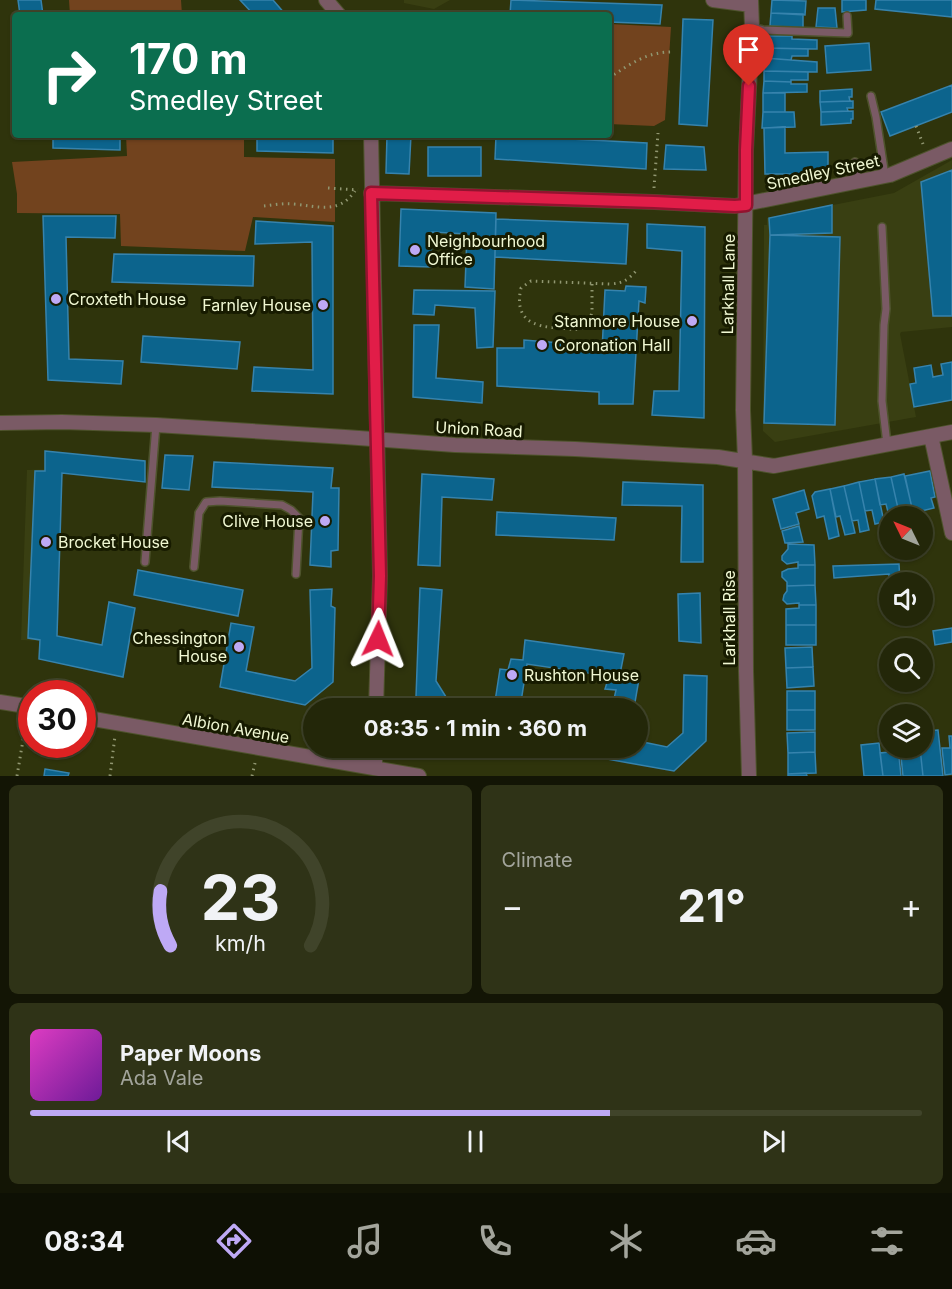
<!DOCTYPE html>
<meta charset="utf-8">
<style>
:root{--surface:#232709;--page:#2f3317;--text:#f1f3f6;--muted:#a3a59c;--line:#40442a;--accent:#bea9f5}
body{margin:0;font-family:Inter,sans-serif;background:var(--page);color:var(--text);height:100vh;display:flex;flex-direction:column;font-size:22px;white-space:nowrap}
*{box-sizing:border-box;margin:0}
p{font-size:20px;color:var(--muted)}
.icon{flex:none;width:33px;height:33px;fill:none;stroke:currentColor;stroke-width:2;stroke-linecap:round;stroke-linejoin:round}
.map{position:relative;height:776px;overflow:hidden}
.drawer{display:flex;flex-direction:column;gap:9px;padding:9px;background:#131505;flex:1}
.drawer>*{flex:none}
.hud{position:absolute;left:12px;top:12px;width:600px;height:126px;border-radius:6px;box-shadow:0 2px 4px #0004,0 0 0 2px var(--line);background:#0b6e4f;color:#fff;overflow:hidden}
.needle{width:39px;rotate:313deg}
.fabs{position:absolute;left:879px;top:506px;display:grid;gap:12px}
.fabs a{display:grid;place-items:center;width:54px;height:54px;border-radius:50%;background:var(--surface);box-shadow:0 2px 4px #0004,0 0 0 2px var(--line);font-size:30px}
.speed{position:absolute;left:18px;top:680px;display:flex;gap:12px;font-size:30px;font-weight:700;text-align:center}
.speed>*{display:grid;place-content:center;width:78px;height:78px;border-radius:50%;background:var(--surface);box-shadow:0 2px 4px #0004,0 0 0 2px var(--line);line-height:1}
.speed .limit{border:9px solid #d22;background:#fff;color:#111}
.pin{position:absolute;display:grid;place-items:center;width:51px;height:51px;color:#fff;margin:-62px -26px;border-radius:50% 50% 50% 0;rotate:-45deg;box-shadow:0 0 6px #0007}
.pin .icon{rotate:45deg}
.me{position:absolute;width:66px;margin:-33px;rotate:2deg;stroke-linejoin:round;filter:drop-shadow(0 0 4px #0008)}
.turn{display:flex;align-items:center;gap:21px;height:126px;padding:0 18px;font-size:27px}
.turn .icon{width:78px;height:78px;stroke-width:2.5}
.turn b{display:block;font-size:42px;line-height:51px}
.big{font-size:45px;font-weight:700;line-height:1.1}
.drawer .tile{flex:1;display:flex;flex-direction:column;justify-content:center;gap:9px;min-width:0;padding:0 21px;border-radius:9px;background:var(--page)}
.drawer .dial{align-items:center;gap:0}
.dial svg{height:156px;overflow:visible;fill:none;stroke:var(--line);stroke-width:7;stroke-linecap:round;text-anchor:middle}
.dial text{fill:var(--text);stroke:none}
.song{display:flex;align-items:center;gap:18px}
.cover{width:72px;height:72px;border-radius:9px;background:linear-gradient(135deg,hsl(310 70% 55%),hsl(280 70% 35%))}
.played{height:6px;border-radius:3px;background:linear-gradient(90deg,var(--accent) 65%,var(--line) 65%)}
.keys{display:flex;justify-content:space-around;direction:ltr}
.heat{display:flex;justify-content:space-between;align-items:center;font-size:33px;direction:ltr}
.drawer .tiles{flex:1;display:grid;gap:9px;grid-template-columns:1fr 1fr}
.tile:last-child{grid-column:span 2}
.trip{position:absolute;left:303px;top:698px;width:345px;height:60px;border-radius:30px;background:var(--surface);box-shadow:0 2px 4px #0004,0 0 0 2px var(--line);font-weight:700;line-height:60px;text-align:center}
.tabs{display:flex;height:96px;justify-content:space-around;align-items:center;background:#0e1004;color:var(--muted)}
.tabs .icon{width:42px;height:42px}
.tabs .active{color:var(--accent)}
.tabs b{font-size:27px;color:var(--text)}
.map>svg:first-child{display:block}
</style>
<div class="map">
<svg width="952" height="776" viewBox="0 0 952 776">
<rect width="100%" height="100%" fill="#2f340c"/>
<path fill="#393f12" d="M404,0H450L434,9L404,3Z
M952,160V327L901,332L900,334L916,417L775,442L763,431L764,225H767V218L894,193Z
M56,469L44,641L21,640L27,470Z"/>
<path fill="#72431e" d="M69,0H181L182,15H70Z
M609,24L671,27L665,120L654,126L609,124Z
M126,135H244V157L335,159V222L253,217L245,251L121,246L120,214L17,213V194L12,162L127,156Z"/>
<path fill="#0c648d" stroke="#3683ad" stroke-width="1.5" d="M18,0H41L43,15H20Z
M240,0H273L286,15H254Z
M511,0L662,5L660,24L609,22V15H510Z
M772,0L806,1L805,15L771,13Z
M842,0H866V10L842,12Z
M876,0H952V17L875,9Z
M818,8H835L837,28L816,27Z
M771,13L803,14V28L770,26Z
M683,19L713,20L707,126L679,124Z
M765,36H792V39L817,40V49L764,48Z
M869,43L871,70L827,73L825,46Z
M764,48L808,49V56H792L791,60L764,58Z
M764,58L817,62V72L764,71Z
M764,71L808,72V80H791V82L764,81Z
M764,81L791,82V84H807V92L763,93Z
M952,85V112L890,136L881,112Z
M852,89V97H849L850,101L820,102V91Z
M763,93H785V112H763Z
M853,101V108H847L848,111L821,112L820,102Z
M853,111V119H851V123L821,125V112Z
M763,112H794L795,127L762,128Z
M785,127V153L828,152V174H765L764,128Z
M37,135H120V150L53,148V136Z
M257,135H333V153L257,151Z
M387,135H411L409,174L386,173Z
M496,135L647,143L646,169L495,159Z
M666,145L704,147L706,170L664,169Z
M428,147H481V176H428Z
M952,170V316H933L921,182Z
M832,205V233L770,235L769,218Z
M401,209L496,213L494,289L465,287L467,234L432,232L431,267L399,266Z
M43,216H116L115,238L66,237L69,359L123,361L121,384L48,380Z
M496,219L628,224L626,264L495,257Z
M256,221L333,226V394L252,391L254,367L313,370L312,242L255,244Z
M647,224L705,227L704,418L652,415L654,391H679L682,251L647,248Z
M770,235L840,237L835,425L764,423Z
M114,254L254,256L253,286L112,282Z
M626,286L646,287L645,303L639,301L633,404H599V392L497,386V348H524V340L561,343L560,349L602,351L605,290L625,291Z
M414,290L495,291L493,347L477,348L475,308L435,305L434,315L413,314Z
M414,325H439L436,378L483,382L482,403L413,397Z
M143,336L240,342L237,369L141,362Z
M952,362V400L914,407L910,384L916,383L914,368L931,365L933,377L943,375L941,364Z
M45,451L145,461V482L62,473L57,636L102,645L109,602L135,608L123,677L39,659L40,640L28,638L35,471H45Z
M165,455L193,456L189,490L162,488Z
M214,462L333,468L331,488H339L338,550L331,551V567L310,565L313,492L212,487Z
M930,471L935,497L931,498L934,508L913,513L905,476Z
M422,474L494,479L492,500L442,497L440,566L418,565Z
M904,474L914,516H906L905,512L899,513L891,477Z
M891,477L899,513V516H890V520L886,504L880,505L875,479Z
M875,479L884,522L875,524L872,510L865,511L859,482Z
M623,482L703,485V562H681L682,506L622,505Z
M859,482L869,530L860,532L858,520L852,521L844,486Z
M844,486L855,533L845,535L840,516L836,517L830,489Z
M830,489L839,536L829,539L824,516L817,518L812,496L815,492Z
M804,490L809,509L796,513L799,524L781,529L773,499Z
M497,512L616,518L614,540L496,535Z
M799,526L803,542L785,543L782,531Z
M788,544L814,545L815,565H798V562L787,564L782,560V556L788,549Z
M899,564L900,582H890V596L889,574L834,578L833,566Z
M798,565H815V585L787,586V582L782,577V572L788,569L798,568Z
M138,570L243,590L238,616L134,595Z
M815,585L816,605H799V603L787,604L783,600L784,595L787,591V586Z
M420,588L442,590L436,681L453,708H424L416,697Z
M332,589L331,606L335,608L333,682L305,705L220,687L231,623L254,627L246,671L295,681L312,668L310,590Z
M700,593L701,643L679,641L678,594Z
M799,605H816V625H786V609L799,608Z
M786,625H816V645H786Z
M952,628V642L935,645L933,631Z
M525,640L624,654L620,674L639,679L634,708H612L616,690L605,689L609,676L527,664L520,708H494L500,669L508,670L511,659L523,660Z
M812,647L813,667L786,668L785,648Z
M813,667L814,686L787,688L786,668Z
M684,675L707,676L706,741L674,771L601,758L603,747H638V741L667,747L683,733Z
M787,691H815V710H787Z
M787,710H815V730H787Z
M938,730L943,776H923L920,748L928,747L927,731Z
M815,732V752L788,753L787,733Z
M949,736H952V774L945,775L942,748H950Z
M879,743L883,776H864L861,745Z
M889,746L890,747H898L901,776H883L880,753L889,752Z
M900,747L920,748L923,776H903Z
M815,752L816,773L788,774V753Z
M45,769L69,773L68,776H44Z
M806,773L807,776H788V774Z"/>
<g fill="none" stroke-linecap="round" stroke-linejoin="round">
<g stroke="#4e532c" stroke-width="10">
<path id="service" d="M752,27L763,30L848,33L847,16
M871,96L876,117L885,176
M855,162L858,182
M882,227L886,309L884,325L882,401L887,444
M145,562L156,425
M194,567L199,513L206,502L220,501L282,505L291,510L299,518L296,574"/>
</g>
<g stroke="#4e532c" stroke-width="16">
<path id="minor" d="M326,0L339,15
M713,0L751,5
M371,135L380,576L376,708
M371,193L654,202L735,206L890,175L952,149
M0,423L62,422L156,425L345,437L455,445L575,449L718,457L774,466L952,432
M931,436L952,533
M0,702L32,707
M82,717L419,776
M375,768V747
M749,776L746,671L745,460L743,410L746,150L752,27L751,0"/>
</g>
<path stroke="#919771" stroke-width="3" stroke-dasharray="1.5 4.5" stroke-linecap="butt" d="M609,78C630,64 648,51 674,52
M916,126L923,144
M328,188L358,190
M654,188L658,133
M264,206C273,205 283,203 293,204C318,206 338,215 355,191
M592,284V312L588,326C579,331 570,329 560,328C532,327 514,319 521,288L531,281L610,284C623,283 627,281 637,270
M17,776L26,722
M110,776L115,736
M252,776L255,763"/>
<use href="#service" stroke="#7a5a65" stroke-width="7"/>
<use href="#minor" stroke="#7a5a65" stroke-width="14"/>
</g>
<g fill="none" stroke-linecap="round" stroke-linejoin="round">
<g stroke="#92132f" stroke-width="15">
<path id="route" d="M378,639L380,576L371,193L654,202L735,206L746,205V150L749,86"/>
</g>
<use href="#route" stroke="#e11d48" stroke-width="10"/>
</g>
<g fill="#bea9f5" stroke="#171b00" stroke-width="2">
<circle cx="415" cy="250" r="6"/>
<circle cx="56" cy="299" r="6"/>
<circle cx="323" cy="305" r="6"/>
<circle cx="692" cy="321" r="6"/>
<circle cx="542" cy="345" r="6"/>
<circle cx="325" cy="521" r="6"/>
<circle cx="46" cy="542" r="6"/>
<circle cx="239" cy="647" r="6"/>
<circle cx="512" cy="675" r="6"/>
</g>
<g text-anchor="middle" stroke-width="6" stroke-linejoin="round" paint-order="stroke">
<g font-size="16" fill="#f1f8d3" stroke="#171b00">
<text transform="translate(823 172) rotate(-12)" y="6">Smedley Street</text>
<text transform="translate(728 284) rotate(-89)" y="6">Larkhall Lane</text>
<text transform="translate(479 429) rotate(3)" y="6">Union Road</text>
<text transform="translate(729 618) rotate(-90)" y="6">Larkhall Rise</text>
<text transform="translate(236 728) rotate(10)" y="6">Albion Avenue</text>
</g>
<g font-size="16" fill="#f1f8d3" stroke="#171b00" text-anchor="start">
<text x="427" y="247">Neighbourhood<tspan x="427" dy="18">Office</tspan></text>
<text x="68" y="305">Croxteth House</text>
<text x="311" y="311" text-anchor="end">Farnley House</text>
<text x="680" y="327" text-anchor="end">Stanmore House</text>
<text x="554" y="351">Coronation Hall</text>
<text x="313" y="527" text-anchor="end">Clive House</text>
<text x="58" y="548">Brocket House</text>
<text x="227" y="644" text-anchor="end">Chessington<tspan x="227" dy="18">House</tspan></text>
<text x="524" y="681">Rushton House</text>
</g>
</g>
</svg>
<div class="fabs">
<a><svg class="needle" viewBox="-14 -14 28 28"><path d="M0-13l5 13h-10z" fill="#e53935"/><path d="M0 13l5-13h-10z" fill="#a3a59c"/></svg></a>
<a><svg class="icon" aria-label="sound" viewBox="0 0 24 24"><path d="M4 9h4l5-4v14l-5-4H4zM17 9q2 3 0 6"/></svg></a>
<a><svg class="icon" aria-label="search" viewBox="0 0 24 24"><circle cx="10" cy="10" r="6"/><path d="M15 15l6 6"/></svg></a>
<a><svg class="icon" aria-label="layers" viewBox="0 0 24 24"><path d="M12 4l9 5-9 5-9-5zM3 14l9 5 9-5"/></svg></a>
</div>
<div class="speed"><div class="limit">30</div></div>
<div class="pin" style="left:749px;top:86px;background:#d93025"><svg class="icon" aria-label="arrive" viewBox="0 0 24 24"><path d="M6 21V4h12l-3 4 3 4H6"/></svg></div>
<svg class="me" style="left:378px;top:639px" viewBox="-20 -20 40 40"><path d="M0-17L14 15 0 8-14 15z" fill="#e11d48" stroke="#fff" stroke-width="4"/></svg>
<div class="trip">08:35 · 1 min · 360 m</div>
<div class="hud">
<div class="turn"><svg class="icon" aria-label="right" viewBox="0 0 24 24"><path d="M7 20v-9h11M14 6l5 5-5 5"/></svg><div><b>170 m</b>Smedley Street</div></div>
</div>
</div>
<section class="drawer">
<div class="tiles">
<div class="tile dial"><svg viewBox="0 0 100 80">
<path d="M14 69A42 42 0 1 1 86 69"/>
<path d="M14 69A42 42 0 0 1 9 41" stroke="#bea9f5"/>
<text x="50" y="56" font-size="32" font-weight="700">23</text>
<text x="50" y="72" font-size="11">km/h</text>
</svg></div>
<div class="tile"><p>Climate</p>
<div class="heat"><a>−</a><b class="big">21°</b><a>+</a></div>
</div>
<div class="tile">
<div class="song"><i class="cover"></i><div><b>Paper Moons</b><p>Ada Vale</p></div></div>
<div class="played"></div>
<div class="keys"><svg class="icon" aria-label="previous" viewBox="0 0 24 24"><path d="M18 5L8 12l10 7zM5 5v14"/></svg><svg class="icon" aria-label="pause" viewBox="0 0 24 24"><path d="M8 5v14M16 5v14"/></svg><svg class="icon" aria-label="next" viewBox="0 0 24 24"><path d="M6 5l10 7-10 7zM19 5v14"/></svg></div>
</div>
</div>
</section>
<nav class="tabs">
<b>08:34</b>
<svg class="icon active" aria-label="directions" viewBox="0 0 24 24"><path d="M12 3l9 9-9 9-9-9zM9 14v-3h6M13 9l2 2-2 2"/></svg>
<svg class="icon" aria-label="music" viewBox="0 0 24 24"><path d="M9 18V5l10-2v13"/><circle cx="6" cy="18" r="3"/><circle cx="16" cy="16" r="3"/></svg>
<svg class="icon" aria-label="phone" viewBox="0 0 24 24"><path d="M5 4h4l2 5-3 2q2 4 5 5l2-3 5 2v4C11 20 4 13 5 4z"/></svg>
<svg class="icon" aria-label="climate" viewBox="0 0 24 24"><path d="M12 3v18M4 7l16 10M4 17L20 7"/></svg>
<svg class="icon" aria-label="car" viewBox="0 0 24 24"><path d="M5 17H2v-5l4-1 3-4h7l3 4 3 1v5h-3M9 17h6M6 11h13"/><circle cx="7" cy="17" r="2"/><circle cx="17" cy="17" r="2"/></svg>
<svg class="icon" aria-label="filters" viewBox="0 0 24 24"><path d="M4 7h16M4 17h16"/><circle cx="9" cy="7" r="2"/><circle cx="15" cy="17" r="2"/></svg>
</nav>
